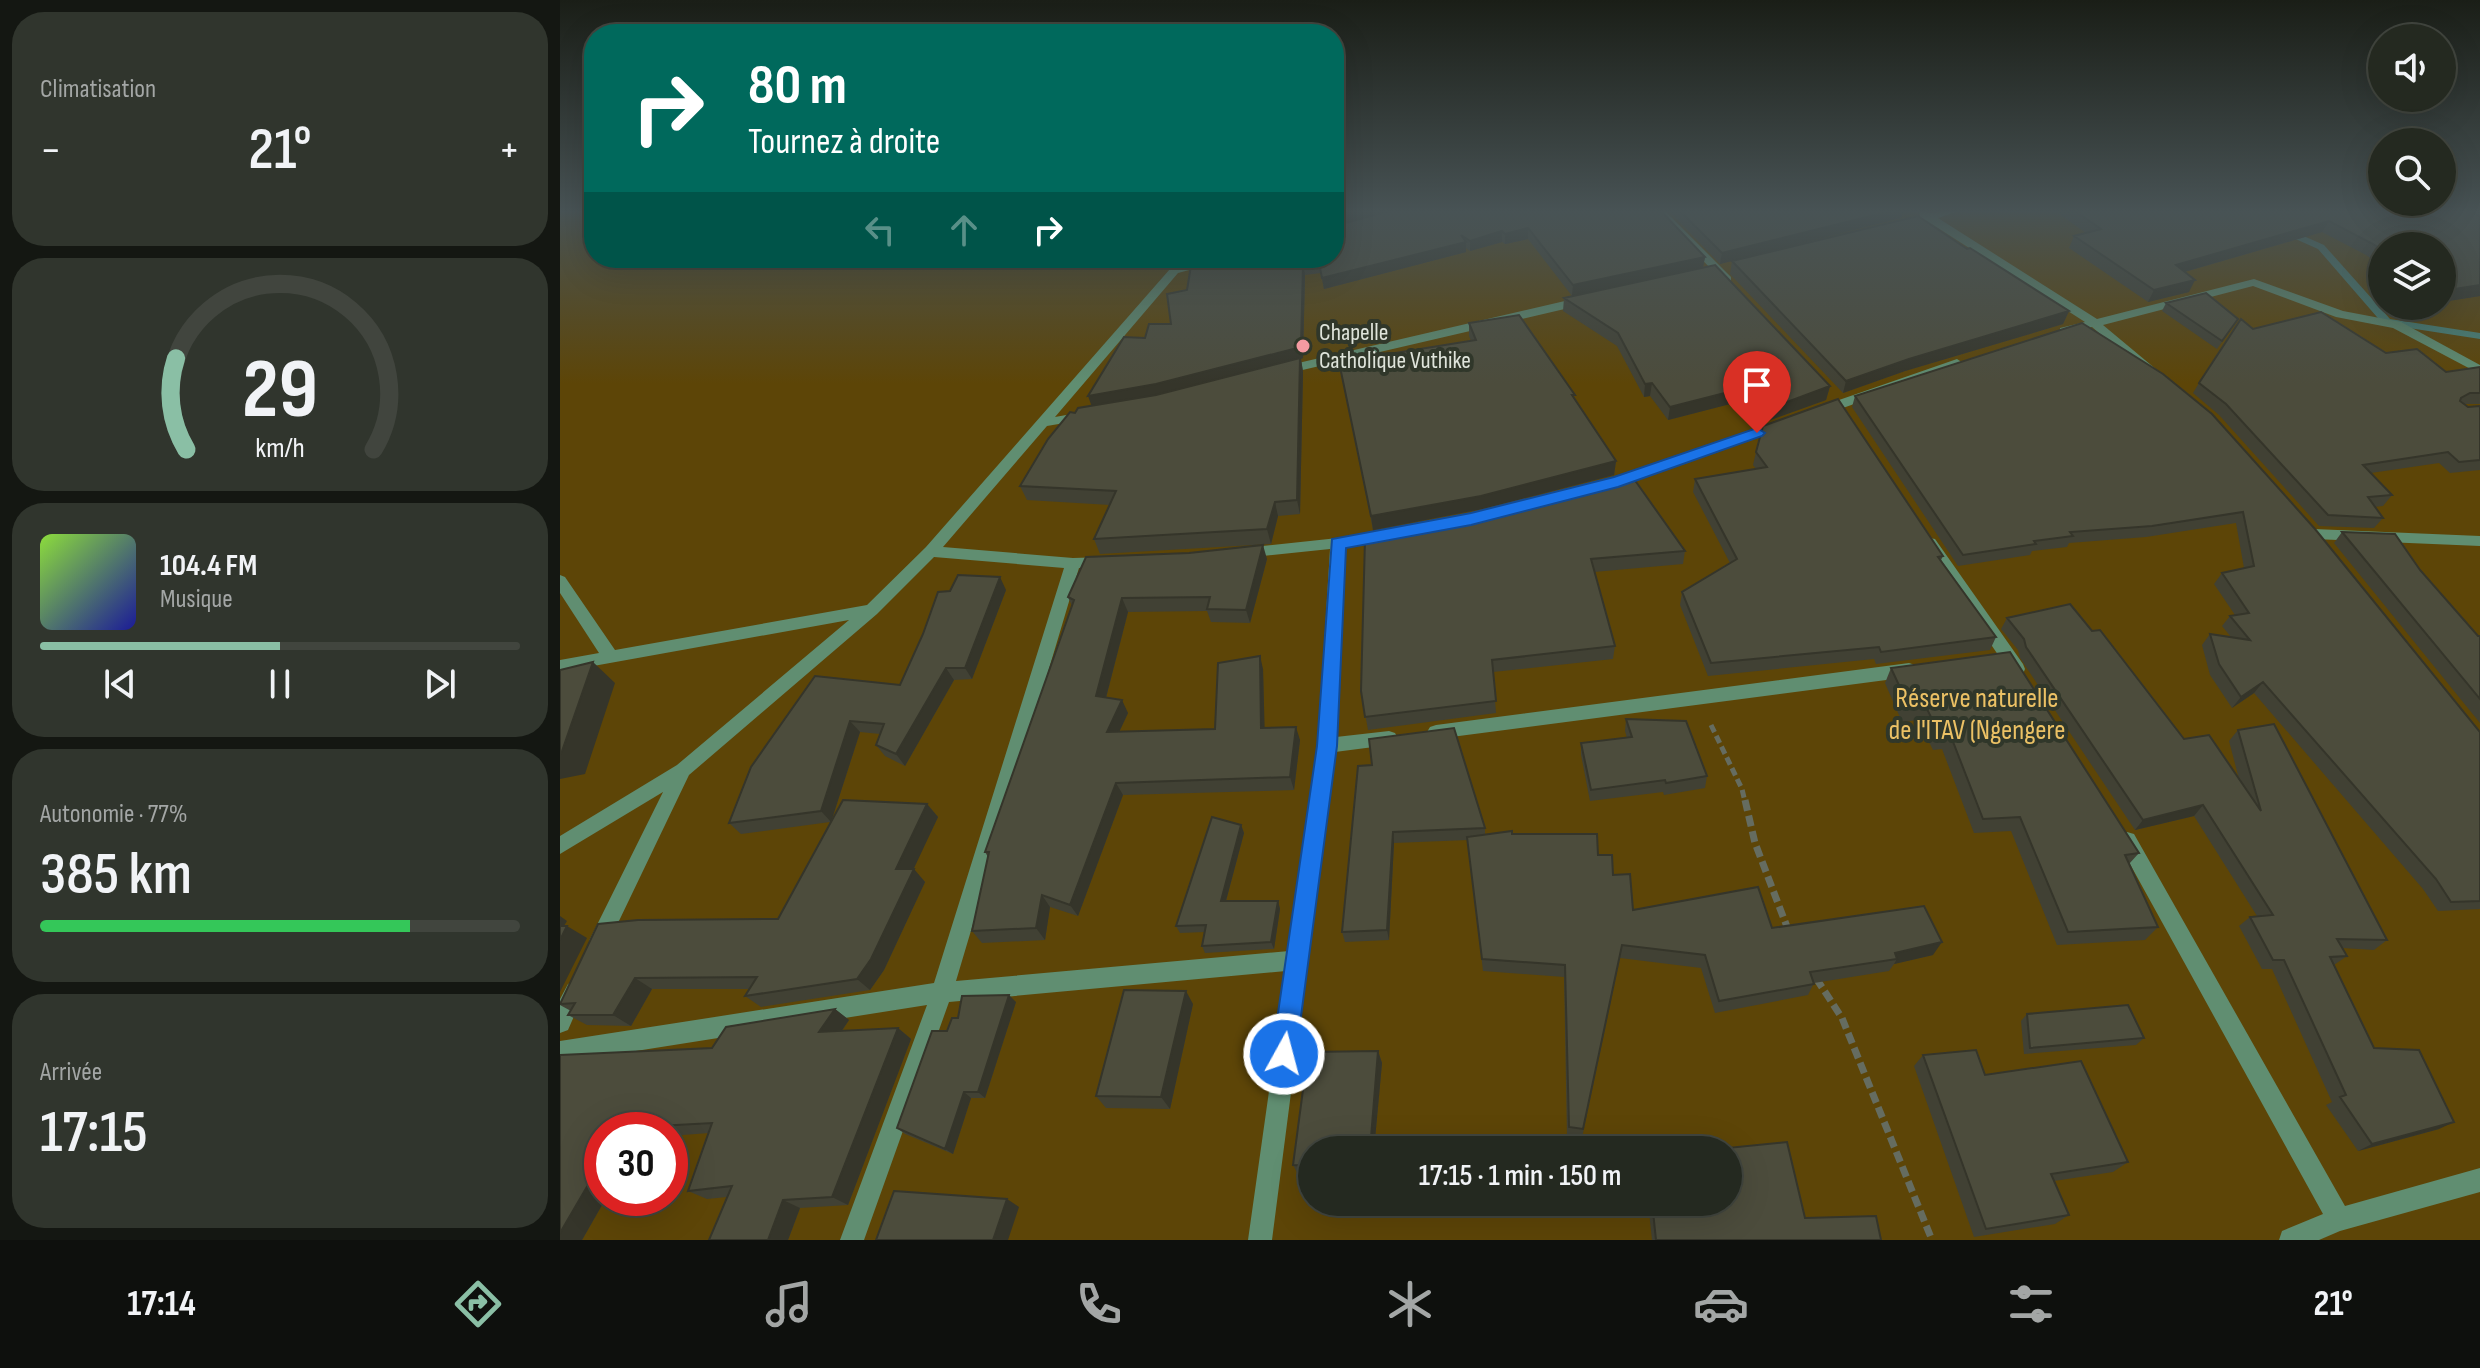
<!DOCTYPE html>
<html lang="fr">
<meta charset="utf-8">
<style>
:root{--surface:#242920;--page:#30352d;--text:#f1f3f6;--muted:#a3a6a5;--line:#41453e;--accent:#8abfa5}
body{margin:0;font-family:"Sofia Sans Condensed",sans-serif;background:var(--page);color:var(--text);height:100vh;display:flex;flex-direction:column;font-size:30px;white-space:nowrap}
*{box-sizing:border-box;margin:0}
p{font-size:26px;color:var(--muted)}
.icon{flex:none;width:44px;height:44px;fill:none;stroke:currentColor;stroke-width:2;stroke-linecap:round;stroke-linejoin:round}
.map{position:relative;flex:1;overflow:hidden}
.sheet{display:flex;flex-direction:column;gap:12px;padding:12px;background:#141712;width:560px}
.sheet>*{flex:none}
.guide{position:absolute;left:24px;top:24px;width:760px;height:244px;border-radius:32px;box-shadow:0 8px 32px #0002,0 0 0 2px var(--line);background:#00695c;color:#fff;overflow:hidden}
.controls{position:absolute;left:1808px;top:24px;display:grid;gap:16px}
.controls a{display:grid;place-items:center;width:88px;height:88px;border-radius:50%;background:var(--surface);box-shadow:0 8px 32px #0002,0 0 0 2px var(--line);font-size:40px}
.speed{position:absolute;left:24px;top:1112px;display:flex;gap:16px;font-size:40px;font-weight:700;text-align:center}
.speed>*{display:grid;place-content:center;width:104px;height:104px;border-radius:50%;background:var(--surface);box-shadow:0 8px 32px #0002,0 0 0 2px var(--line);line-height:1}
.speed .limit{border:12px solid #d22;background:#fff;color:#111}
.pin{position:absolute;display:grid;place-items:center;width:68px;height:68px;color:#fff;margin:-82px -34px;border-radius:50% 50% 50% 0;rotate:-45deg;box-shadow:0 0 8px #0007}
.pin .icon{rotate:45deg}
.me{position:absolute;width:88px;margin:-44px;rotate:7deg;stroke-linejoin:round;filter:drop-shadow(0 0 6px #0008)}
.turn{display:flex;align-items:center;gap:28px;height:168px;padding:0 32px;font-size:36px}
.turn .icon{width:104px;height:104px;stroke-width:2.5}
.turn b{display:block;font-size:56px;line-height:68px}
.lanes{display:flex;align-items:center;height:76px;padding:0 32px;background:#0003;justify-content:center;gap:40px;direction:ltr}
.lanes .off{opacity:.35}
.big{font-size:60px;font-weight:600;line-height:1.1}
.sheet .tile{flex:1;display:flex;flex-direction:column;justify-content:center;gap:12px;min-width:0;padding:0 28px;border-radius:32px;background:var(--page)}
.sheet .dial{align-items:center;gap:0}
.dial svg{height:208px;overflow:visible;fill:none;stroke:var(--line);stroke-width:7;stroke-linecap:round;text-anchor:middle}
.dial text{fill:var(--text);stroke:none}
.song{display:flex;align-items:center;gap:24px}
.cover{width:96px;height:96px;border-radius:12px;background:linear-gradient(135deg,hsl(90 70% 55%),hsl(240 70% 35%))}
.played{height:8px;border-radius:4px;background:linear-gradient(90deg,var(--accent) 50%,var(--line) 50%)}
.keys{display:flex;justify-content:space-around;direction:ltr}
.heat{display:flex;justify-content:space-between;align-items:center;font-size:44px;direction:ltr}
.charge{height:12px;border-radius:6px;background:linear-gradient(90deg,#34c759 77%,var(--line) 0)}
.trip{position:absolute;left:738px;top:1136px;width:444px;height:80px;border-radius:40px;background:var(--surface);box-shadow:0 8px 32px #0002,0 0 0 2px var(--line);font-weight:600;line-height:80px;text-align:center}
.tab-bar{display:flex;height:128px;justify-content:space-around;align-items:center;background:#0e100d;color:var(--muted)}
.tab-bar .icon{width:56px;height:56px}
.tab-bar .active{color:var(--accent)}
.tab-bar b{font-size:36px;color:var(--text)}
main{display:flex;flex:1;min-height:0}
.map>svg:first-child{display:block}
</style>
<main>
<section class="sheet">
<div class="tile"><p>Climatisation</p>
<div class="heat"><a>−</a><b class="big">21°</b><a>+</a></div>
</div>
<div class="tile dial"><svg viewBox="0 0 100 80">
<path d="M14 69A42 42 0 1 1 86 69"/>
<path d="M14 69A42 42 0 0 1 10 34" stroke="#8abfa5"/>
<text x="50" y="56" font-size="32" font-weight="700">29</text>
<text x="50" y="72" font-size="11">km/h</text>
</svg></div>
<div class="tile">
<div class="song"><i class="cover"></i><div><b>104.4 FM</b><p>Musique</p></div></div>
<div class="played"></div>
<div class="keys"><svg class="icon" aria-label="previous" viewBox="0 0 24 24"><path d="M18 5L8 12l10 7zM5 5v14"/></svg><svg class="icon" aria-label="pause" viewBox="0 0 24 24"><path d="M8 5v14M16 5v14"/></svg><svg class="icon" aria-label="next" viewBox="0 0 24 24"><path d="M6 5l10 7-10 7zM19 5v14"/></svg></div>
</div>
<div class="tile"><p>Autonomie · 77%</p><b class="big">385 km</b><div class="charge"></div></div>
<div class="tile"><p>Arrivée</p><b class="big">17:15</b></div>
</section>
<div class="map">
<svg width="1920" height="1240" viewBox="0 0 1920 1240">
<rect width="100%" height="100%" fill="#30372a"/>
<path fill="#5d4507" fill-rule="evenodd" d="M0,211H34V258H774V211H1920V1240H0ZM1822,246H1882V306H1822ZM42,1130H110V1198H42ZM752,1150H1168V1202H752Z"/>
<g fill="none" stroke-linecap="round" stroke-linejoin="round">
<path fill="#498277" fill-rule="evenodd" d="M1723,227L1764,245L1830,319L1920,333V339L1823,324L1758,249L1720,232L1718,230Z"/>
<path stroke="#656c60" stroke-width="5" stroke-dasharray="8 4" stroke-linecap="butt" d="M1151,725L1182,789L1185,802"/>
<path stroke="#656c60" stroke-width="7" stroke-dasharray="11 5" stroke-linecap="butt" d="M1185,800L1195,843L1229,932
M1256,978L1282,1018L1372,1240"/>
<path fill="#608e71" fill-rule="evenodd" d="M1094,211H1105L1171,277V281H1163Z
M1359,211L1371,213L1399,211L1378,218L1537,319L1694,279L1783,311L1841,322L1920,365V374L1833,328L1776,317L1693,286L1543,325L1597,370L1596,373H1586L1532,327L1500,334V328L1525,322L1367,221L1344,226L1339,223L1360,216Z
M623,258H636L630,264L654,258H674L618,273L495,417L523,412L530,416L528,419L487,426L383,547L513,558L545,557L553,562L545,567L519,568L396,981L729,951L758,746L770,549L684,558L676,553L684,548L778,538L835,528L840,529L842,533L840,537L785,547L776,737L829,731L835,733L838,738L835,743L829,745L775,752L712,1240H688L726,971L389,1002L304,1240H280L367,1005L0,1063V1041L374,983L504,568L374,557L317,614L129,775L46,948L39,951L32,948L29,941L103,792L0,854V836L117,765L289,620L0,672V660L39,653L0,593V575L5,577L55,650L307,605L366,547L610,269Z
M1022,297L1028,301L1026,304L721,375L715,371L721,367Z
M1397,359L1403,363L1401,366L1266,414H1256L1254,411L1256,408Z
M1220,421L1227,425L1225,428L1054,487L1049,489L1042,484L1044,481Z
M1754,529L1920,536V546L1754,539L1747,534Z
M1370,538L1375,539L1463,664L1465,669L1463,674H1451L1365,547L1363,543Z
M1349,663L1355,665L1357,670L1355,675L1349,677L876,739L870,737L867,732L870,727L876,725Z
M1567,832L1574,834L1785,1206L1920,1168V1192L1780,1231L1759,1240H1719L1722,1231L1763,1214L1560,846L1558,840L1560,834Z
M15,981L22,984L25,991L8,1030L0,1033V999L8,984Z"/>
</g>
<path fill="#414134" d="M1101,211L1145,257L1143,267L1012,296L968,239L945,244L942,242L910,251L906,248V252L764,289L761,273L745,275L743,358L741,359L743,372L740,514L718,516L711,544L540,554L534,539L550,505L467,500L460,486L515,413L532,406L585,338L611,324L627,290L693,262L691,258H774V226Z
M1109,211H1343L1341,218L1160,264Z
M1495,211H1920V296L1882,302V246H1822V266L1806,255L1762,232L1625,272L1629,292L1588,302L1509,248L1514,236L1526,233Z
M1407,249L1509,311L1503,324L1345,371L1283,393L1170,274L1172,261Z
M1004,298L1270,386L1266,400L1205,422L1212,393L1108,420L1090,396L1084,397L1057,346L1003,311Z
M1606,303L1678,319L1657,349L1602,311Z
M909,323L1015,400L1056,461L1054,475L922,509L813,530L779,362L911,341L909,336Z
M1522,323L1920,732V909L1878,911L1863,889L1694,693L1672,708L1650,675L1642,645L1650,634L1671,637L1662,626L1670,616L1675,615L1654,584L1662,573L1684,568L1676,523L1586,537L1509,543L1507,547L1472,551L1470,555L1398,566L1292,407L1295,396Z
M1693,329L1826,353L1886,372L1920,367V404H1904L1908,407L1920,406V470L1890,473L1879,463L1811,473L1832,495L1823,506L1814,507L1823,518L1814,528L1759,526L1659,415L1633,393L1639,383Z
M1196,452L1383,556L1381,560L1436,637L1430,650L1316,664L1314,659L1148,676L1120,605L1122,592L1170,563L1133,492L1135,479L1196,469L1193,465Z
M1782,532L1860,570L1918,636H1920V723L1774,543Z
M805,539L1125,551L1123,564L1034,572L1055,646L1053,659L933,672L936,713L808,730L801,691Z
M707,559L690,623L651,622L647,611L568,612L546,698L568,713L559,732L655,729L703,669L704,728L740,740L734,790L563,795L518,916L490,907L485,940L422,943L412,931L428,857L425,852L512,606L508,597Z
M446,590L412,679L394,680L345,766L325,756L316,745L320,734L300,732L272,819L367,804L378,817L353,869L365,882L324,970L310,990L201,1007L185,996L190,989H92L71,1026L27,1025L8,1015L11,1011L0,1005L218,919L270,822L181,834L169,823L191,767L340,685L390,591Z
M1447,618L1624,739L1679,779L1669,741L1678,730L1827,940L1814,950L1782,948L1787,956L1774,965L1814,1048L1879,1129L1798,1151L1766,1105L1772,1102L1712,969H1702L1679,926L1690,917L1697,916L1634,816L1575,830L1460,658L1458,650L1441,629Z
M1331,668L1579,853L1569,864L1598,927L1585,940L1497,945L1451,831L1414,833L1382,749L1373,750L1358,720L1342,722L1325,683Z
M1066,719L1147,776L1145,788L1104,795L1103,792L1030,801L1021,755V743L1067,738L1065,731Z
M798,766L925,828V835L952,834L1038,855L1053,875L1073,910L1212,928L1373,955L1334,964L1329,971L1254,983L1248,995L1155,1013L1141,968L1060,958L1022,1138L1007,1137L1004,977L923,971L908,840L834,843L829,940L785,942L782,932Z
M681,825L684,833L666,901H718L720,909L714,949L645,953L642,946L645,932L620,933L616,926Z
M456,1002L425,1098H411L393,1154L345,1134L337,1128L398,1018Z
M633,1004L610,1109L546,1108L536,1096Z
M275,1009L289,1020L282,1031L338,1028L351,1039L288,1205L240,1208L228,1240H149L167,1197L147,1199L128,1191L149,1133L110,1136V1130H42V1198H46L22,1240H0V1055L152,1048Z
M1467,1014L1584,1038L1576,1045L1464,1054L1461,1021Z
M818,1051L822,1063L814,1150H752V1176H739L733,1165Z
M1363,1055L1425,1075L1568,1162L1553,1172L1494,1181L1509,1215L1495,1224L1414,1237L1354,1066Z
M1167,1148L1245,1218L1321,1240H1092L1088,1202H1168V1150H1166Z
M975,1202H1008L1006,1211Z"/>
<path fill="#35352a" d="M787,211H827L774,225V214Z
M1331,211H1343L1341,218L1160,264L1162,253Z
M1769,221L1762,232L1610,276L1616,265Z
M968,228V239L945,244V234Z
M942,231V242L910,251V241Z
M906,242V252L764,289L762,278Z
M1145,257L1143,267L1012,296L1013,285Z
M743,264L745,275L743,358L741,359L743,372L740,514L737,500L599,395L532,407L528,396Z
M1635,280L1629,292L1588,302L1594,290Z
M1920,285V296L1882,302L1883,291Z
M1509,311L1503,324L1345,371L1283,393L1286,381L1349,359Z
M1216,380L1213,393L1108,420L1110,407Z
M1092,383L1090,396L1084,397L1085,384Z
M1270,386L1266,400L1205,422L1208,409Z
M1056,461L1054,475L922,509L813,530L811,516Z
M715,502L718,516L711,544L707,529Z
M703,545L707,559L690,623L686,610Z
M440,577L446,590L412,679L405,668Z
M562,598L568,612L543,709L536,696Z
M700,656L703,669L705,741L701,728Z
M33,662L55,683L25,774L0,779V754Z
M386,668L394,680L345,766L336,754Z
M1703,682L1694,693L1672,708L1681,697Z
M562,700L568,713L553,745L547,732Z
M290,721L300,732L271,822L261,811Z
M736,727L740,740L734,790L730,777Z
M556,783L563,795L518,916L510,905Z
M367,804L378,817L348,881L336,869Z
M1643,805L1634,816L1575,830L1583,820Z
M681,825L684,833L664,908L661,901Z
M833,832L834,843L829,940L827,930Z
M354,869L365,882L324,970L310,990L297,979Z
M482,895L490,907L485,940L476,928Z
M718,901L720,909L714,949L711,942Z
M0,916L7,921L0,932Z
M7,926L27,938L0,992V940Z
M1382,942L1373,955L1334,964L1337,959L1335,953Z
M75,978L92,989L71,1026L53,1015Z
M626,991L633,1004L610,1109L601,1097Z
M449,995L456,1002L425,1098L418,1092Z
M275,1009L289,1020L274,1042L259,1032Z
M338,1028L351,1039L288,1205L272,1197Z
M818,1051L822,1063L814,1150H810Z
M404,1092L411,1098L393,1154L385,1149Z
M1894,1122L1879,1129L1798,1151L1812,1144Z
M42,1161V1198H46L22,1240H0V1233Z
M447,1199L459,1207L448,1240H433Z
M223,1200L240,1208L228,1240H208Z"/>
<path fill="#4c4c3c" stroke="#35352a" stroke-width="2" d="M774,211H787L774,214Z
M829,211H1101L1145,257L1013,285L968,228L945,234L942,231L910,241L901,235L906,242L762,278L759,263L743,264L741,347L596,384L528,396L564,337L585,338L589,324H611L607,294L627,290L631,266L698,262L695,258H774V226Z
M1120,211H1331L1162,253Z
M1515,211H1910L1920,217V285L1882,291V246H1822V250L1813,244L1769,221L1616,265L1635,280L1594,290L1514,236L1541,229Z
M1358,216L1407,249L1410,248L1509,311L1349,359L1286,381L1172,261Z
M1155,265L1270,386L1208,409L1216,380L1110,407L1092,383L1085,384L1058,333L1004,298Z
M1646,293L1678,319L1662,341L1606,303Z
M1761,312L1826,353L1857,349L1886,372L1920,367V393H1910L1901,398L1900,401L1908,407L1920,406V460L1899,462L1888,452L1803,465L1832,495L1808,497L1823,518L1768,515L1666,404L1639,383L1681,319L1693,329Z
M959,315L1015,395H1012L1056,461L921,496L811,516L779,362L916,340L909,323Z
M1522,323L1603,374L1652,414L1755,529L1920,732V901L1891,902L1876,879L1703,682L1681,697L1659,664L1650,634L1690,640L1670,616L1689,613L1662,573L1694,566L1683,512L1592,526L1510,532L1513,536L1474,541L1476,544L1403,555L1295,396Z
M740,358L737,500L715,502L707,529L534,539L556,491L460,486L488,439L510,412L515,413L518,408L596,395Z
M1278,399L1383,556L1378,557L1436,637L1321,652L1319,647L1151,663L1122,592L1177,559L1135,479L1207,467L1196,452L1203,426Z
M1064,475L1068,480L1074,479L1125,551L1031,559L1055,646L932,660L936,701L805,717L801,691L805,539H815L814,531L911,514Z
M1782,532L1835,534L1860,570L1918,636H1920V699Z
M703,545L686,610L647,609L650,597L562,598L536,696L562,700L547,732L655,729L658,663L700,656L701,728L736,727L730,777L556,783L510,905L482,895L476,928L412,931L429,852H425L514,600L508,597L526,557L629,553Z
M398,575L440,577L405,668H386L336,754L316,745L324,724L290,721L261,811L169,823L191,767L255,676L340,685L363,634L378,592L390,591Z
M1510,604L1532,631L1540,630L1624,739L1649,735L1701,811L1678,730L1714,724L1827,940L1777,939L1787,956L1770,957L1814,1048L1859,1050L1894,1122L1812,1144L1780,1097L1786,1095L1724,960H1713L1690,917L1713,915L1643,805L1583,820L1466,647L1464,639L1447,618Z
M1450,652L1579,853L1565,855L1598,927L1508,932L1460,817L1423,819L1390,734L1380,735L1365,705L1349,707L1331,668Z
M33,662L1,754H0V670Z
M1066,719L1126,721L1147,776L1106,783L1105,780L1031,790L1021,743L1072,737Z
M894,728L925,828L833,832L827,930L782,932L798,766L812,765L809,739Z
M283,800L367,804L336,869H354L311,959L297,979L185,996L197,977L75,978L53,1015H8L15,1003L0,1004L38,924L78,920L218,919Z
M652,817L681,825L661,901H718L711,942L642,946L646,925L616,926Z
M952,831V834H1037L1038,855H1052L1053,875L1070,874L1073,910L1198,887L1212,928L1364,906L1382,942L1335,953L1337,959L1250,972L1254,984L1159,1001L1145,955L1062,945L1023,1129L1009,1127L1005,965L922,959L907,837Z
M0,926H7L0,940Z
M564,990L626,991L601,1097L536,1096Z
M449,995L418,1092H404L385,1149L337,1128L372,1031H387L392,1018H398L402,996Z
M1568,1005L1584,1038L1470,1048L1467,1014Z
M275,1009L259,1032L338,1028L272,1197L223,1200L208,1240H149L172,1186L128,1191L152,1123L61,1128L60,1130H42V1161L0,1233V1055L152,1048L166,1027Z
M1416,1050L1425,1075L1521,1061L1568,1162L1491,1174L1509,1215L1426,1229L1363,1055Z
M818,1051L810,1150H752V1166L733,1165L748,1052Z
M1227,1142L1245,1218L1316,1216L1321,1240H1096L1092,1202H1168V1150L1167,1148Z
M956,1144L978,1150H955Z
M334,1191L447,1199L433,1240H316Z
M991,1202H1008L1007,1207Z"/>
<linearGradient id="sky" x2="0" y2="1"><stop stop-color="#1a1e17"/><stop offset="0.55" stop-color="#485355"/><stop offset="1" stop-color="#485355" stop-opacity="0"/></linearGradient>
<rect width="1920" height="384" fill="url(#sky)"/>
<path fill="#1a73e8" stroke="#114b97" stroke-width="2" d="M1197,428L1205,433L1202,436L1058,487L911,525L786,548L777,746L736,1054L733,1062L724,1066L715,1062L712,1054L757,746L772,539L911,513L1054,477Z"/>
<circle fill="#f49aa1" stroke="#30372a" stroke-width="3" cx="743" cy="346" r="8"/>
<g text-anchor="middle" stroke-width="8" stroke-linejoin="round" paint-order="stroke">
<g font-size="24" fill="#dfe4db" stroke="#30372a" text-anchor="start">
<text x="759" y="340">Chapelle<tspan x="759" dy="28">Catholique Vuthike</tspan></text>
</g>
<g font-size="28" fill="#ebc165" stroke="#30372a">
<text x="1417" y="707">Réserve naturelle<tspan x="1417" dy="32">de l'ITAV (Ngengere</tspan></text>
</g>
</g>
</svg>
<div class="controls">
<a><svg class="icon" aria-label="sound" viewBox="0 0 24 24"><path d="M4 9h4l5-4v14l-5-4H4zM17 9q2 3 0 6"/></svg></a>
<a><svg class="icon" aria-label="search" viewBox="0 0 24 24"><circle cx="10" cy="10" r="6"/><path d="M15 15l6 6"/></svg></a>
<a><svg class="icon" aria-label="layers" viewBox="0 0 24 24"><path d="M12 4l9 5-9 5-9-5zM3 14l9 5 9-5"/></svg></a>
</div>
<div class="speed"><div class="limit">30</div></div>
<div class="pin" style="left:1197px;top:433px;background:#d93025"><svg class="icon" aria-label="arrive" viewBox="0 0 24 24"><path d="M6 21V4h12l-3 4 3 4H6"/></svg></div>
<svg class="me" style="left:724px;top:1054px" viewBox="-20 -20 40 40"><circle r="17" fill="#1a73e8" stroke="#fff" stroke-width="3"/><path d="M0-11L8 9 0 5-8 9z" fill="#fff"/></svg>
<div class="trip">17:15 · 1 min · 150 m</div>
<div class="guide">
<div class="turn"><svg class="icon" aria-label="right" viewBox="0 0 24 24"><path d="M7 20v-9h11M14 6l5 5-5 5"/></svg><div><b>80 m</b>Tournez à droite</div></div>
<div class="lanes"><svg class="icon off" aria-label="left" viewBox="0 0 24 24"><path d="M17 20v-9H6M10 6l-5 5 5 5"/></svg><svg class="icon off" aria-label="ahead" viewBox="0 0 24 24"><path d="M12 20V5M6 11l6-6 6 6"/></svg><svg class="icon" aria-label="right" viewBox="0 0 24 24"><path d="M7 20v-9h11M14 6l5 5-5 5"/></svg></div>
</div>
</div>
</main>
<nav class="tab-bar">
<b>17:14</b>
<svg class="icon active" aria-label="directions" viewBox="0 0 24 24"><path d="M12 3l9 9-9 9-9-9zM9 14v-3h6M13 9l2 2-2 2"/></svg>
<svg class="icon" aria-label="music" viewBox="0 0 24 24"><path d="M9 18V5l10-2v13"/><circle cx="6" cy="18" r="3"/><circle cx="16" cy="16" r="3"/></svg>
<svg class="icon" aria-label="phone" viewBox="0 0 24 24"><path d="M5 4h4l2 5-3 2q2 4 5 5l2-3 5 2v4C11 20 4 13 5 4z"/></svg>
<svg class="icon" aria-label="climate" viewBox="0 0 24 24"><path d="M12 3v18M4 7l16 10M4 17L20 7"/></svg>
<svg class="icon" aria-label="car" viewBox="0 0 24 24"><path d="M5 17H2v-5l4-1 3-4h7l3 4 3 1v5h-3M9 17h6M6 11h13"/><circle cx="7" cy="17" r="2"/><circle cx="17" cy="17" r="2"/></svg>
<svg class="icon" aria-label="filters" viewBox="0 0 24 24"><path d="M4 7h16M4 17h16"/><circle cx="9" cy="7" r="2"/><circle cx="15" cy="17" r="2"/></svg>
<b>21°</b>
</nav>
